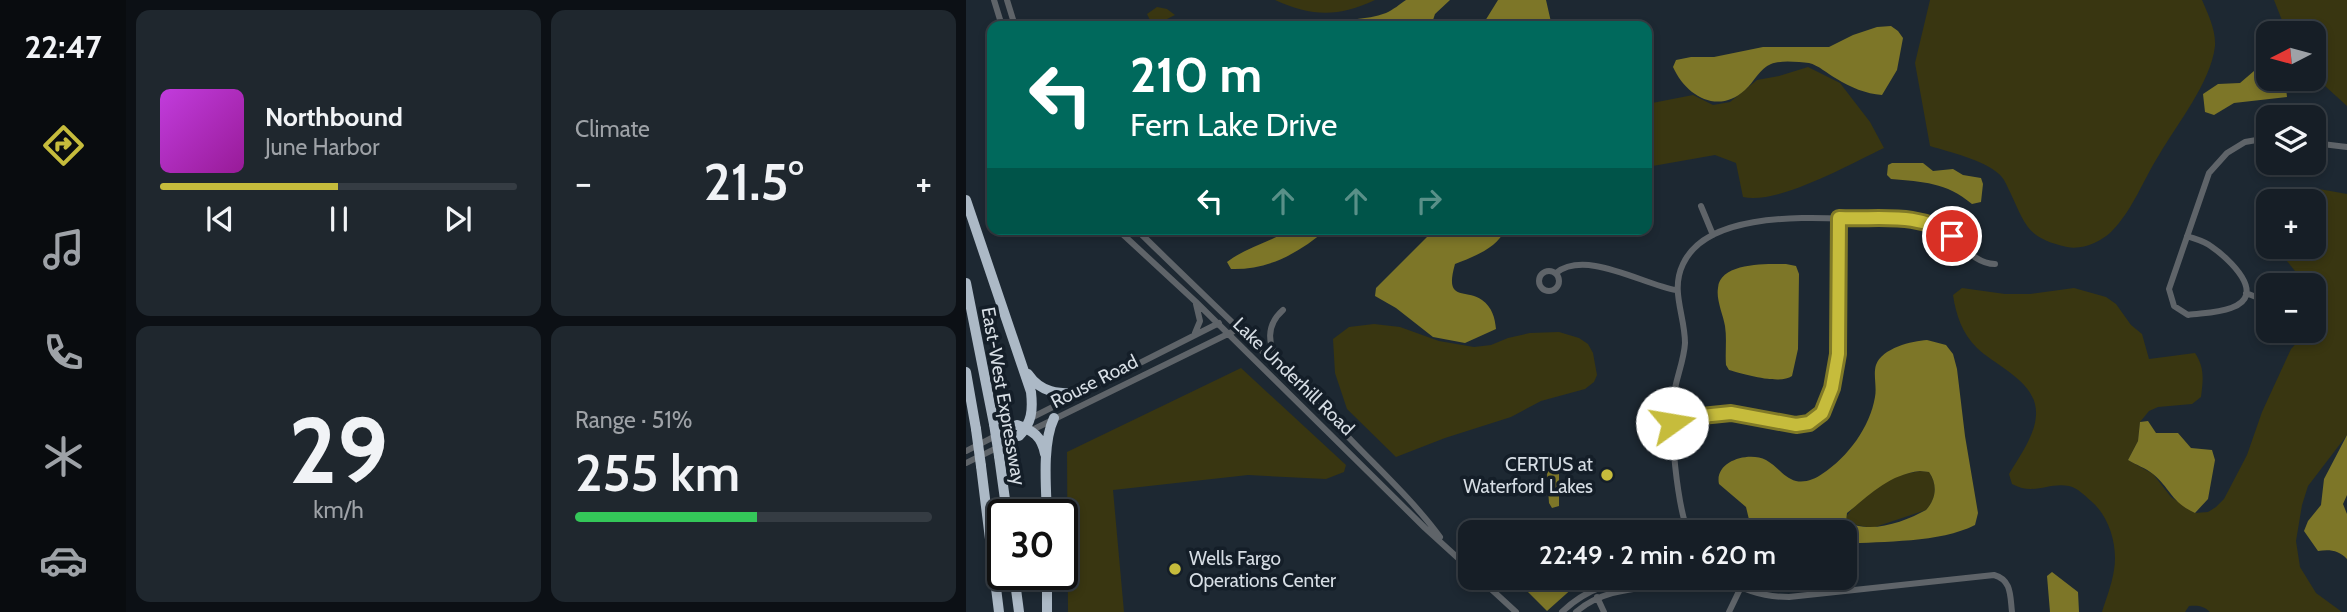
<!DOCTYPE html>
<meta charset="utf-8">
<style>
:root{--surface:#161e26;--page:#1f272e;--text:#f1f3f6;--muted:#9ea2a7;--line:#353c43;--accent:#c6bc3c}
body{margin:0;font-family:Cabin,sans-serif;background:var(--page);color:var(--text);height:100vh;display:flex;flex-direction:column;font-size:26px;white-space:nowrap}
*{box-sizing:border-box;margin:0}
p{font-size:23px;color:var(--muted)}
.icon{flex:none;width:38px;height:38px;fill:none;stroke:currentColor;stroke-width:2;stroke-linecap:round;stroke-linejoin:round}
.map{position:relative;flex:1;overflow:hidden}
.drawer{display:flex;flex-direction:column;gap:10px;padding:10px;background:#0c1015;width:840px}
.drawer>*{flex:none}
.hud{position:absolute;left:21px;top:21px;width:665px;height:214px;border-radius:14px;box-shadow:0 4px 10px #0003,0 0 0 2px var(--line);background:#00695c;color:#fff;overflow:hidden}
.needle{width:46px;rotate:264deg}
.buttons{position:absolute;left:1290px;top:21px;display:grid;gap:14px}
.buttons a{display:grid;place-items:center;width:70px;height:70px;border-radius:14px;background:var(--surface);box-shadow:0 4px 10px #0003,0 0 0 2px var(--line);font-size:35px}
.speed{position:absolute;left:21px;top:499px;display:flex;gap:14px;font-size:35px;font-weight:700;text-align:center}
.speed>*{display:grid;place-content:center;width:91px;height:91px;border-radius:50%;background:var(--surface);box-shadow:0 4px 10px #0003,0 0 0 2px var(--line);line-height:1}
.speed .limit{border:4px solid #111;border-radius:10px;background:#fff;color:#111}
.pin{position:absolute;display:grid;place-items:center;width:60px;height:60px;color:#fff;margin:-30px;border:4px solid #fff;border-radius:50%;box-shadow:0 2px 7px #0007}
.me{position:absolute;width:77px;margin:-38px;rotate:77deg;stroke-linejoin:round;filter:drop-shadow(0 0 5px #0008)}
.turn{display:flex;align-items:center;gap:24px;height:147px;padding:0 28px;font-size:32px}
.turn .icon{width:91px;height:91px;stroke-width:2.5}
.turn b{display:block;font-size:49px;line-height:60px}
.lanes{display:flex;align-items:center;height:66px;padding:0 28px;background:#0003;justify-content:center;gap:35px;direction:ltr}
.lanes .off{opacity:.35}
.big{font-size:52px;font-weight:600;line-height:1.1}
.drawer .widget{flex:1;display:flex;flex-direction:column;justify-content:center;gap:10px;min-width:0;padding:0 24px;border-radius:14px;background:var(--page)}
.drawer .dial{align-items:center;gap:0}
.dial b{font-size:91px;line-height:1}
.song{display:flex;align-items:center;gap:21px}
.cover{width:84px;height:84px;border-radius:10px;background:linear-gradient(135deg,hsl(290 70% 55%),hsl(300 70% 35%))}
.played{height:7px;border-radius:4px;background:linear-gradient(90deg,var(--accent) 50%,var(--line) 50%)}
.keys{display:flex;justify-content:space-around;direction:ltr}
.heat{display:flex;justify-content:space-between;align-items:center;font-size:38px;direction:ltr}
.charge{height:10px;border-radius:5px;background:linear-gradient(90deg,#34c759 51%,var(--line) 0)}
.drawer .tiles{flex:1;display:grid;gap:10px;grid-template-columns:repeat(2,1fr)}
.trip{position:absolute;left:492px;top:520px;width:399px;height:70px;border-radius:14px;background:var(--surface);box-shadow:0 4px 10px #0003,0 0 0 2px var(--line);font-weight:600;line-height:70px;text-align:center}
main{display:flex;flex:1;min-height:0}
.menu{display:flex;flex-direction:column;width:126px;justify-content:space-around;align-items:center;background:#090c0f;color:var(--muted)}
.menu .icon{width:49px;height:49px}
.menu .current{color:var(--accent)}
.menu b{font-size:32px;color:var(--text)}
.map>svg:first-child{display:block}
</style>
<main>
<nav class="menu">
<b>22:47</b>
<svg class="icon current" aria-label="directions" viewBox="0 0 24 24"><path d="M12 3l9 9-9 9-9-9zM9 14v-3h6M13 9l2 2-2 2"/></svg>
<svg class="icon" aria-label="music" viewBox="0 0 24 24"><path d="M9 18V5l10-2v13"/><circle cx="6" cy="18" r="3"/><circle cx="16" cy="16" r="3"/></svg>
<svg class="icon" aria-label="phone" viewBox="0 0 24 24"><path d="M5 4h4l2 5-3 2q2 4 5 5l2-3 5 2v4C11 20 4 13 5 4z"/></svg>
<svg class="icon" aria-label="climate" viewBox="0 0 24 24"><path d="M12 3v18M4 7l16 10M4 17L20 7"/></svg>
<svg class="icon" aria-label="car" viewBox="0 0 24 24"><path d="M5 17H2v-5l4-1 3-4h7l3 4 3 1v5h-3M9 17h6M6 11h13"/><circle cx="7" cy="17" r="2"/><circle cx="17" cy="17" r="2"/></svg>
</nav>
<section class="drawer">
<div class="tiles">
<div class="widget">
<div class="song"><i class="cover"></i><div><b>Northbound</b><p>June Harbor</p></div></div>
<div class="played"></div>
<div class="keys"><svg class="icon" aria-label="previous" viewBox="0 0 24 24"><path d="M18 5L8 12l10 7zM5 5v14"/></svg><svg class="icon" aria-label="pause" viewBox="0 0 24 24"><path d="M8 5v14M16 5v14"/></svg><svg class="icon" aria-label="next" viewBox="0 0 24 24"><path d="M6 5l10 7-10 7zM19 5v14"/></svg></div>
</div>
<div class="widget"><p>Climate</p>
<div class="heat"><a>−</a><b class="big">21.5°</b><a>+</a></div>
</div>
<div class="widget dial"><b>29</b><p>km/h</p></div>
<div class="widget"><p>Range · 51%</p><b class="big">255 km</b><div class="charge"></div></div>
</div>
</section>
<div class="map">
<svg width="1381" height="612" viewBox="0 0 1381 612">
<rect width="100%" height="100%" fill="#1d2832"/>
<path fill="#393611" d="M309,0H409C373,17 346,17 309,0Z
M964,0H1236C1242,14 1250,30 1249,46C1245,82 1211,124 1193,155C1177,180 1167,210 1145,232C1134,242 1117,250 1101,247C1061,238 1060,226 1044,192C1041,186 1038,178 1033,174C1018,160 983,152 964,146L949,63Z
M1308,0H1381V106L1348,76V33H1321Z
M191,7L201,9L209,15L187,26L181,14Z
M842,67L874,83L904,122L918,148C884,164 812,205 777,197L770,163L749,155L681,167V104L727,95L747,105L764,102L791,80L813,76Z
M1342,187L1381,194V435L1342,486L1336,505L1330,541L1334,567L1350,593L1376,612H1244C1238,606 1232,605 1223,606L1219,612H1136C1140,599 1146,584 1148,570C1152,547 1144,517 1125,501C1119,496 1112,488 1103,486C1082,482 1068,496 1046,484L1043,474C1053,457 1069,436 1070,415C1072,382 1031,367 1011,348C996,333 990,315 987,295L996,288L1039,294H1064L1108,288L1140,297L1150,304L1165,325L1176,334L1183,359L1229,353C1239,368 1237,380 1235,397L1226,404L1192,407L1183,411L1174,422L1172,441L1162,460L1187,474L1205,497L1229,513L1242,512L1250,507L1258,499L1281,455L1296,412L1325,349L1342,331H1348V285H1340L1310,247H1348V201H1302V237C1291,225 1289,210 1294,194L1299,191Z
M408,324L434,327L473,341L508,347L525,345L542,338L564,333L593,332L613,338L622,344L627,353L631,375L628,382L619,389L575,401L545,417L479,438L430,457L381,409L369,373L367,339L383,327Z
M275,368L380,465L378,472L360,479L282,475L147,490L158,612H102L101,452Z
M954,471L963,472C972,485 970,499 960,510L906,528L881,523L879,520C882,508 914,484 926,478C935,474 945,473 954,471Z"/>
<path fill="#7d7628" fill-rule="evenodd" d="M440,0H484L469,14L465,26H358C380,17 399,21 420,13C427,10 434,4 440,0Z
M532,0H580L585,22L583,26H567L553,20L532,26H522L519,21Z
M925,26L932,31L937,38L931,70L916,95C900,94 884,87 871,79C862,74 852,65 843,63C833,62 814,60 805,64C794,68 788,82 779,90C752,115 720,96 707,67L710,60L725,57H748L797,47H863L887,35L911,27Z
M1302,59V79H1319L1321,97L1268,103L1248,115L1239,112L1237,94L1252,84L1274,83Z
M926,163H957L967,171L987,169L997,175L1015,178L1017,184L1015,202L1006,204C980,182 957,182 925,179L921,175L922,165Z
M324,229H361C333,253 303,270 265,269L261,262C280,247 304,243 324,229Z
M469,229H539C532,248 507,257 489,264C478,303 499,288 516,300C526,307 529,318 530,329L499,343L467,337L430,308L409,296L410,288Z
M820,264L830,266L833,274L832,349L826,376C814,385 777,374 763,370L760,365C759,352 761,339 759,326C757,314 750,300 752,288C754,262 801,264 820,264Z
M961,340L980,345L987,354L991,369L999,436L1012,513L1009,525C974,543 917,541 879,544L878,532H786L780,507L753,484C748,461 783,451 800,460C811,466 818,478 830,481C839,483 849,479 856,474C882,457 904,427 909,397C911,387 907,374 910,365C916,348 946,341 961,340ZM954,471L963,472C972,485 970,499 960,510C938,522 903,535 880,521L881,513C905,494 922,475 954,471Z
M1182,421L1190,433H1212L1225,448L1246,450L1249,460L1242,499L1229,513C1205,502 1205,489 1187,474C1180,468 1170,465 1162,460L1172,441L1174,422Z
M1381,435V495L1377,504L1381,514V559C1373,550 1363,549 1352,551L1338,531L1342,521L1355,505L1358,479Z
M587,469L593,474V506L586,508L583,503L581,473L583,470Z
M1086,572L1112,592L1113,612H1084L1081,576Z
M618,578L581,611L557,587Z"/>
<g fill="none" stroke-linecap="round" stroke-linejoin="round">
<path stroke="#5f6469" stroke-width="6" d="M28,0L36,26
M41,0L49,26
M1348,143L1381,147
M735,206L747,235
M151,229L230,302L459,528L504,569
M170,229C243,301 317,369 388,443C417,473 449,503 474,537
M1221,236C1229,239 1239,241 1246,247C1262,258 1303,295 1265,308C1252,313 1236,313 1222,315L1208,306L1203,289L1243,173L1261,153L1279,142L1302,138
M573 281a10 10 0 1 1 20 0a10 10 0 1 1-20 0Z
M590,273C620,249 678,285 710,290
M1280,293L1290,297
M229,333L234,321L230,304
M313,364C302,344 299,326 317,310
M63,419L253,323
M706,419L768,413L830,425L843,423L856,413L867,384L872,354L873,218
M64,431L272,329
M0,451L53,424
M0,463L55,436
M722,532C711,503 704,431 707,400C709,380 718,362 719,343C719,315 704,291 717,264C742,210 844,218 894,219C917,220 941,215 963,223C988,232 1004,264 1029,264
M513,578L550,612
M759,578C778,591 799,597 823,597L1028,575C1046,580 1044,596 1046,612
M631,597L638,612
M596,612C621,588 647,581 680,578
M610,612C637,589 669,589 703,584L712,582L716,578
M763,612L775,587"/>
<path stroke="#acb9c6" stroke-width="10" d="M0,200L65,392C67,410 66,423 53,436
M0,283L28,424
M0,372L10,429
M62,374C75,393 92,394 114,393
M51,425C67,430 76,437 79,454
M33,456L41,514
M15,466L33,612
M81,514C80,487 76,443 88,418
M48,574L53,612
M81,574V612"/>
<path stroke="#acb9c6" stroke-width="10" d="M28,424L33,456
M10,429L15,466"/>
</g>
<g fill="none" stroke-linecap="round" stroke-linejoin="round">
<g stroke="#817a27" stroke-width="18">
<path id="route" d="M706,423V419L765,413L830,425L843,423L856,413L866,388L872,354L873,218C912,220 953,211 986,236"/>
</g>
<use href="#route" stroke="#c6bc3c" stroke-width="12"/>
</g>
<g fill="#c6bc3c" stroke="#141e28" stroke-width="2.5">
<circle cx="641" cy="475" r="7"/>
<circle cx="209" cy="569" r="7"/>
</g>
<g text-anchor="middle" stroke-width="7" stroke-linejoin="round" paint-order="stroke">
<g font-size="19" fill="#d6dde4" stroke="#141e28">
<text transform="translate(328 376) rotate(44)" y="7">Lake Underhill Road</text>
<text transform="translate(128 381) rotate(-27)" y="7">Rouse Road</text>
<text transform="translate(38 396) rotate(80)" y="7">East-West Expressway</text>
</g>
<g font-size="19" fill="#d6dde4" stroke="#141e28" text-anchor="end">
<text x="627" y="471">CERTUS at<tspan x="627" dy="22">Waterford Lakes</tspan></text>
<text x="223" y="565" text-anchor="start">Wells Fargo<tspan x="223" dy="22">Operations Center</tspan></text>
</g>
</g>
</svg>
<div class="buttons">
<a><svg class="needle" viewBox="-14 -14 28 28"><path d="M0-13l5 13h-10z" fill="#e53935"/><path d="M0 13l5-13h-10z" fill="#9ea2a7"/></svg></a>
<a><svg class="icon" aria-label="layers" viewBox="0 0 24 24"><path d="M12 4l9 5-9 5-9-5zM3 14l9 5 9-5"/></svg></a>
<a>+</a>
<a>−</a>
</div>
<div class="speed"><div class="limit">30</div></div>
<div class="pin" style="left:986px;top:236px;background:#d93025"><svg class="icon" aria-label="arrive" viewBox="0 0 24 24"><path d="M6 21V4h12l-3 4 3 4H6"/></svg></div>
<svg class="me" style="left:706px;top:423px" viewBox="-20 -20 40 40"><circle r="19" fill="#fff"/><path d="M0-13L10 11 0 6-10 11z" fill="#c6bc3c"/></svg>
<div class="trip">22:49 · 2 min · 620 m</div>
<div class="hud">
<div class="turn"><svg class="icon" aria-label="left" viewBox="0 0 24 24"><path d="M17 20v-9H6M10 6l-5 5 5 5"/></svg><div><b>210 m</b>Fern Lake Drive</div></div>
<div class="lanes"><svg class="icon" aria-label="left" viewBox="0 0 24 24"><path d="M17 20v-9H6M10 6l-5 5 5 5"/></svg><svg class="icon off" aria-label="ahead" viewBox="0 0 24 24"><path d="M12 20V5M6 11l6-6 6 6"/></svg><svg class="icon off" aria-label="ahead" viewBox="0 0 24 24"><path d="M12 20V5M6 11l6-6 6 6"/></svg><svg class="icon off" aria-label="right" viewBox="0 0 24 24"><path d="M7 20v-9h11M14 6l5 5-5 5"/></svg></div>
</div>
</div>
</main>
